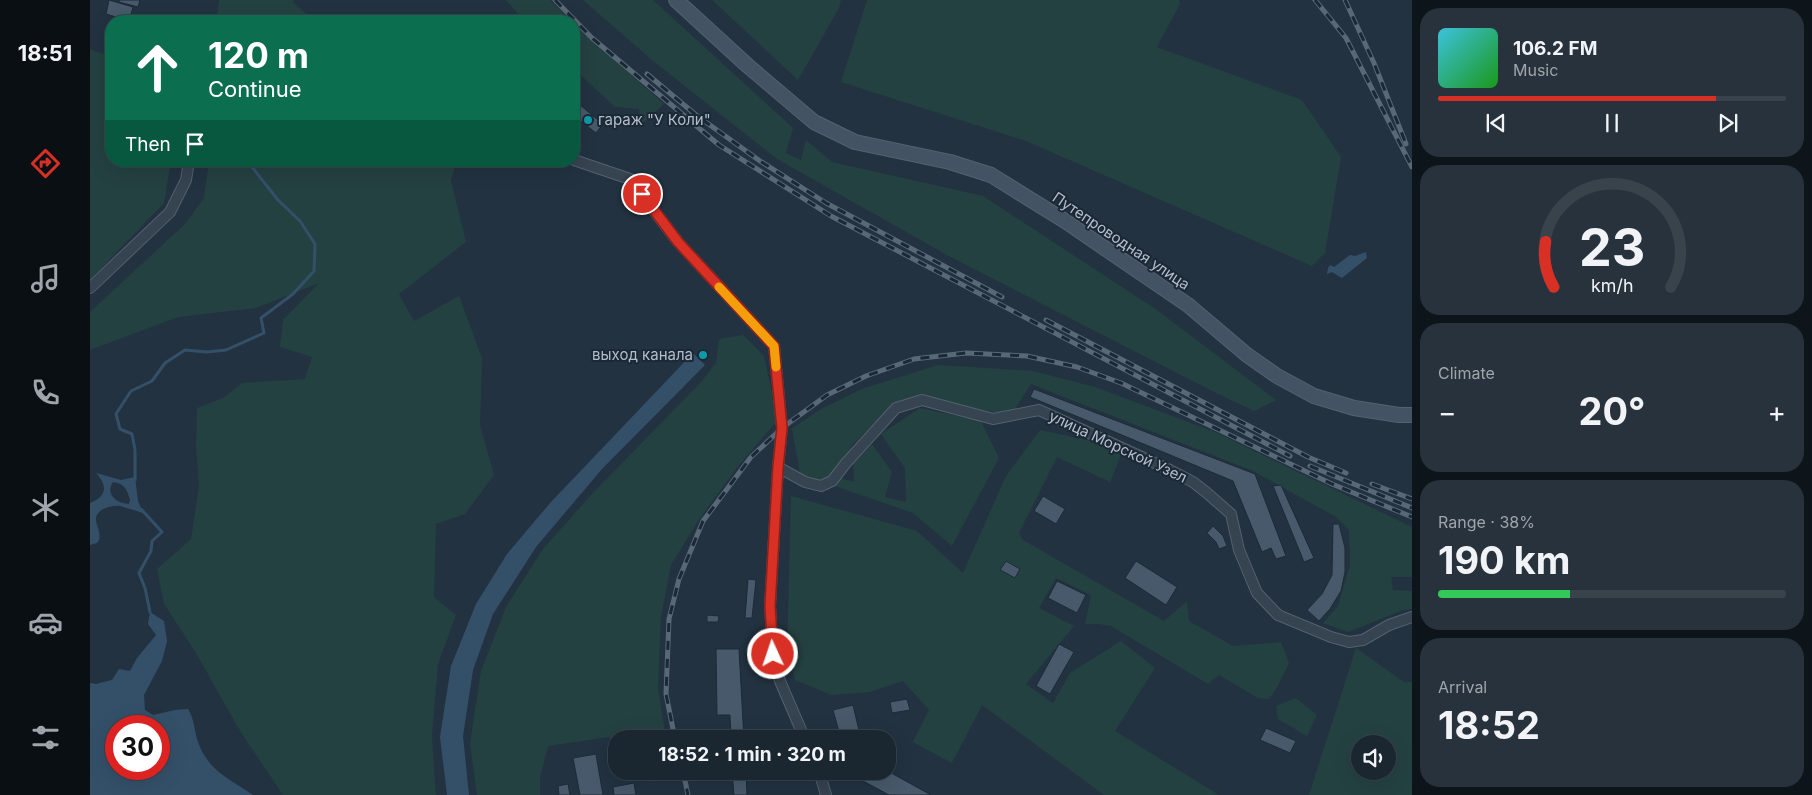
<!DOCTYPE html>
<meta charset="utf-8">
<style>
:root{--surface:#1a2630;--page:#27323c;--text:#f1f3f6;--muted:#9fa5ab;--line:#38434c;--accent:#d93025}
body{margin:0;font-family:Inter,sans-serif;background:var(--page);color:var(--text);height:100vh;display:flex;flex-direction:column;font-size:19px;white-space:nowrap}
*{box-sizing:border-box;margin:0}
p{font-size:16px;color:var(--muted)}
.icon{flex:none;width:28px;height:28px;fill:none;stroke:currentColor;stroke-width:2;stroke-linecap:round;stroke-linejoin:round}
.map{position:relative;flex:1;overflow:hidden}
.sheet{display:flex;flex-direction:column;gap:8px;padding:8px;background:#0e151a;width:400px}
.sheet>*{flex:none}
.banner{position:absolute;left:15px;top:15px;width:475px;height:152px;border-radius:20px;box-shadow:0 5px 20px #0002,0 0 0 1px var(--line);background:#0b6e4f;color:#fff;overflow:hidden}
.tools{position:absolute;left:1261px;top:735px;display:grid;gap:10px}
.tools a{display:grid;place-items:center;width:45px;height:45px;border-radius:50%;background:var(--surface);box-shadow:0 5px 20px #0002,0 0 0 1px var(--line);font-size:25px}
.speed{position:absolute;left:15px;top:715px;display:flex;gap:10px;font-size:25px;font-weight:700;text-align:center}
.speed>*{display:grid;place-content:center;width:65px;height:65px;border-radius:50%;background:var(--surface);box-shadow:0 5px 20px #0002,0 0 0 1px var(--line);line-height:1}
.speed .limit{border:8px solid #d22;background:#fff;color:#111}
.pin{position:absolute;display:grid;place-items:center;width:42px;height:42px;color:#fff;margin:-21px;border:2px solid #fff;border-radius:50%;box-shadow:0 1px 5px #0007}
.me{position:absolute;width:55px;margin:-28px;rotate:357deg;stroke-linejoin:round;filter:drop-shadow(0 0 4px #0008)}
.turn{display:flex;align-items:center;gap:18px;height:105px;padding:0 20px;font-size:22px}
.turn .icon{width:65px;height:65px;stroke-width:2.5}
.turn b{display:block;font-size:35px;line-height:42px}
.then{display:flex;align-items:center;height:48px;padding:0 20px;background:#0003;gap:10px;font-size:19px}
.big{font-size:38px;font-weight:700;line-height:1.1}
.sheet .widget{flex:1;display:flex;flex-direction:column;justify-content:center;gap:8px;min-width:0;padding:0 18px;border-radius:20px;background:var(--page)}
.sheet .dial{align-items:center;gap:0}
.dial svg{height:130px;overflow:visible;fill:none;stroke:var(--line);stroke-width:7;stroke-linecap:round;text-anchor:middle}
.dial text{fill:var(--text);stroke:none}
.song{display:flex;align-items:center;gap:15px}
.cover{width:60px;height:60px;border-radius:8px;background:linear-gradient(135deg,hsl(190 70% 55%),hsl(120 70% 35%))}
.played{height:5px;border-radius:2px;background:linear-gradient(90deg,var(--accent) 80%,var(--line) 80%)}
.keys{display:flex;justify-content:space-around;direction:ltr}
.heat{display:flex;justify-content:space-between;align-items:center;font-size:28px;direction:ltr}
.charge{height:8px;border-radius:4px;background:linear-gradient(90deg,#34c759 38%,var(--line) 0)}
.trip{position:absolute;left:518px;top:730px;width:288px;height:50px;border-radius:20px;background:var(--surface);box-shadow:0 5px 20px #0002,0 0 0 1px var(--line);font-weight:700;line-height:50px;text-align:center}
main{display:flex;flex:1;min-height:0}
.menu{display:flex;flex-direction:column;width:90px;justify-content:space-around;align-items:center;background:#0a0f13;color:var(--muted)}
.menu .icon{width:35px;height:35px}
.menu .selected{color:var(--accent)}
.menu b{font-size:22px;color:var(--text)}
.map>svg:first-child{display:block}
</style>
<main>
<nav class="menu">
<b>18:51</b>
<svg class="icon selected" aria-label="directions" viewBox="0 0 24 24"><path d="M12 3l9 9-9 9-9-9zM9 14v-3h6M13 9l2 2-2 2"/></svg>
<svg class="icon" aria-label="music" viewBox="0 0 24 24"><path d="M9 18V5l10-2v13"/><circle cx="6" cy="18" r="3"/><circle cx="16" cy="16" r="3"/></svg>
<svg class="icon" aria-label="phone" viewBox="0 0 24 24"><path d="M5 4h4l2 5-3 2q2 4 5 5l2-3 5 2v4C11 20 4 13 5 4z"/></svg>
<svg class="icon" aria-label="climate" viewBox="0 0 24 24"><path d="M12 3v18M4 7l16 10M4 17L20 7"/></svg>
<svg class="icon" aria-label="car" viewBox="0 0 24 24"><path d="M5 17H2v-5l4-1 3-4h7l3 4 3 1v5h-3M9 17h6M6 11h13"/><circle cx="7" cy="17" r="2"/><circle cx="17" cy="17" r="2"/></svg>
<svg class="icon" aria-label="filters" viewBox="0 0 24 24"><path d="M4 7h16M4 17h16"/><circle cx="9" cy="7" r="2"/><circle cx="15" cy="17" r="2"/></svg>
</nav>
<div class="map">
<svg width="1322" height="795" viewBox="0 0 1322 795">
<rect width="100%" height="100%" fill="#223240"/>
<path fill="#244141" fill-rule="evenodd" d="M129,0H203V2L225,21H126Z
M416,0H460L481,21H434Z
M493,0H563L703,128L696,153L711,160L716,140L742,162L893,196L1067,310L1186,400L1164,411L1126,393L857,255L687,159L562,60Z
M622,0H751L749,8L708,80Z
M777,0H1089L1090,4L1067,47L1212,100L1251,157L1235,253L1222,266L936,141L751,82Z
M484,24L574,104L551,125L549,109L525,107L484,69Z
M0,49L21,57V161H81L74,203L0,280Z
M119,161H366L361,181L376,242L309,294L324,321L369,296L392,358L390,425L404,475L375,514L346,524L344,597L366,615L348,664L342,735L346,795H193L150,731L106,653L74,604L67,569L101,539L109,486L106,448L107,408L133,398L152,383L215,379L222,357L190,347L193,320L229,283L166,308L88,317L0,350V312L95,224L114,198Z
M653,335L674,356L688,420L649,465L608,521L581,565L571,617L568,689L576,739H526V745L519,737L458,746L450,777V795H387L380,743L391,671L416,607L453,549L501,495L611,382L626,363L629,339Z
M848,365L943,371L1005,387L1125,432L1322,527V577H1301L1303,590L1322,591V609L1313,610L1258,632L1233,623L1248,606L1260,565L1259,530L1246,517L1163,471L941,384L925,409L910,413L885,409L834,396L804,405L763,444L742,476L764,482L763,464L782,444L802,472L795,497L816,502L815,468L791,434L830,408L891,421L909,458L862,546L823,513L710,474L702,428L731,409L772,389Z
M950,430L1034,448L1020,482L967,457L929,533L933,540L1074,621L1097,601L1099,621L1143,646L1191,642L1199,663L1186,689L1179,699L1168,698L1129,675L1118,684L1021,626L1009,624H995L1001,595L966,578L949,608L984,626L936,684L963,703L980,673L1031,641L1065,668L1025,731L1129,795H1014L892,705L862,763L823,742L839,710L813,681L779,692L741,695L705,680L697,653L701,496L827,531L873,573L916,476Z
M1266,648L1314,682H1322V795H1219ZM1270,744H1298V771H1270Z
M1206,698L1227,715L1217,736L1188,719L1186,706Z
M562,771H582L583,774L564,782Z"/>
<path fill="#345069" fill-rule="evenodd" d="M1276,252L1277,258L1252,278L1242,272L1237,274L1238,268L1240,265L1244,267L1260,255L1265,256Z
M603,353L615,365L512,469L446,547L403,614L383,670L373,736L379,795H357L350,737L361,666L386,604L417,554L461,502Z
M6,473L31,480L45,477L48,501L53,513C46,511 38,508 30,506C22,505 5,509 6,520C7,529 13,535 7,543L0,545V503C18,496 17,485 6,473ZM23,482C35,484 37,489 40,500L39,504C26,503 15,494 23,482Z
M60,612L74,621L77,641L72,661L54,695L55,710L63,715L85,710L98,709C105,720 104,731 108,742C118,771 140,779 163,795H0V683L6,684L22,680L29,669L40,671L47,658L66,635L58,624ZM69,726V769H26V726Z"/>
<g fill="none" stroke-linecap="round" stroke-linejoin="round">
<path stroke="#345069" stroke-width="3" d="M45,480V450L42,434L30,429L26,414L41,391L62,381L75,363L95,350L117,352L136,350L174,333L171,318L203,294L224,271L225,244L210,221L188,200L158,162L154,161
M51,509L72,532L62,541L61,551L49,573L55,588L60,612"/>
</g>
<path fill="#47596a" stroke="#1d2a37" d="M19,0L43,7L39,21L16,14Z
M29,0H50L48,7L29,2Z
M484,100L513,124L506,133L484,116Z
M944,389L1165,474L1196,556L1186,559L1181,548L1172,552L1143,481L940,397Z
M1191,485L1224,558L1214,562L1183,486Z
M953,496L975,509L966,524L944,511Z
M1243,524H1249L1255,548V572L1251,591L1240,609L1229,621L1217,610L1232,594L1242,575Z
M1123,526L1133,536L1137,546L1129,549L1126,542L1117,533Z
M916,561L930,569L925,578L910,570Z
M1046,561L1087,587L1076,605L1035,578Z
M658,579L666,580L662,618H655Z
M967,581L996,595L987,613L958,598Z
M617,615L629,616L628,622H617Z
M969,644L984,652L960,694L946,686Z
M626,649H649L654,739H641L640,715H627Z
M817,699L820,710L802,713L800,702Z
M763,705L771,739H751L743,710Z
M1176,728L1206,741L1200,753L1170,740Z
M506,754L513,795H490L483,758Z
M796,770L841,795H799L760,774V771Z
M642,771H656L657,795H644Z
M544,783L546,795H524L523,787Z
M478,784L480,795H469L468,786Z"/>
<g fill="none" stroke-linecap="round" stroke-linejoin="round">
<g stroke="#54616e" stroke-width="12">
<path id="street" d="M484,160L540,179L588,242L684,346L692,428L688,467L680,606L683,654L690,681L715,739
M0,288L80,212L96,180L99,161
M688,467L715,482L731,486L742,481L756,463L806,408L832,400L903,419L949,410L1080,470L1103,482L1117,493L1141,514L1149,550L1167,593L1188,615L1241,637L1259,642L1273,640L1299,625L1322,617
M729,771L736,795"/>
</g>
<g stroke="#54616e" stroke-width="16">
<path id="secondary" d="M586,0L658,66L724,122L765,142L860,162L901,175L975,221L1098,305L1157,355L1187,376L1224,396L1264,408L1309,415H1322"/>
</g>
<use href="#street" stroke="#364350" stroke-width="10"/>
<use href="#secondary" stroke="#445363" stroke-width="14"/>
<g stroke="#586877" stroke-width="5">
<path id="rail" d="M465,0L502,38L629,145L741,216L1200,456
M1225,0L1256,38L1322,167
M1255,0L1284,63L1316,144
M557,74L606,115L670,161L736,203L912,297
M956,320L1218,457L1256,473
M1220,466L1322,508
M1282,484L1322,499
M585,739L576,694L579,619L589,579L613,521L661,457L692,428L737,395L776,376L824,359L876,353L937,356L987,367L1031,383L1242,484L1322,517
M593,771L598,795"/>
</g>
<use href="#rail" stroke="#1b2835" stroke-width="3" stroke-dasharray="9" stroke-linecap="butt"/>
</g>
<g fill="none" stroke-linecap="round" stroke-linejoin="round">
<g stroke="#8d1f18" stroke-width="12">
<path id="route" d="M552,194L588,242L684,346L692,428L688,467L680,606L683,654"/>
</g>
<use href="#route" stroke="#d93025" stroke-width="9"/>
<path stroke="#f59e0b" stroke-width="9" d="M629,287L684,346L686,367"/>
</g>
<g fill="#0f9aa8" stroke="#1b2835" stroke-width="2">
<circle cx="498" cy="120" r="5"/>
<circle cx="613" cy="355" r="5"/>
</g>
<g text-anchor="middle" stroke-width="4" stroke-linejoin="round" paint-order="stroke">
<g font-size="15" fill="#b2becb" stroke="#1b2835" text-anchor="start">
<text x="508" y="125">гараж "У Коли"</text>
<text x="603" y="360" text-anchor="end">выход канала</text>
</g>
<g font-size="15" fill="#b2becb" stroke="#1b2835">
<text transform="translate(1031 241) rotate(34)" y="5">Путепроводная улица</text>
<text transform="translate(1028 447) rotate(25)" y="5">улица Морской Узел</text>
</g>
</g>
</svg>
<div class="tools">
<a><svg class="icon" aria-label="sound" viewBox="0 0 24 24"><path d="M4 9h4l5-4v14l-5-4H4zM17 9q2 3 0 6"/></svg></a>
</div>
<div class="speed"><div class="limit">30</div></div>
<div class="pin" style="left:552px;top:194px;background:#d93025"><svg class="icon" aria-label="arrive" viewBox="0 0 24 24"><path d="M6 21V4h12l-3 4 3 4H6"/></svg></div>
<svg class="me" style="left:683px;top:654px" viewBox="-20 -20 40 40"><circle r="17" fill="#d93025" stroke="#fff" stroke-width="3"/><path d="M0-11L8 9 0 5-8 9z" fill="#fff"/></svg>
<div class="trip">18:52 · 1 min · 320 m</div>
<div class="banner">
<div class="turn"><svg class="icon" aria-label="ahead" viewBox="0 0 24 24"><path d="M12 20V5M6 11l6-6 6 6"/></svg><div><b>120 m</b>Continue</div></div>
<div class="then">Then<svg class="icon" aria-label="arrive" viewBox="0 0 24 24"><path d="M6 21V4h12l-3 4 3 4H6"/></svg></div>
</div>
</div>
<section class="sheet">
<div class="widget">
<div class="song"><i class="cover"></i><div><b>106.2 FM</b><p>Music</p></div></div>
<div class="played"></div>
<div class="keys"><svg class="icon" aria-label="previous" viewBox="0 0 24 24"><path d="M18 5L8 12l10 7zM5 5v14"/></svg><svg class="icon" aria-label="pause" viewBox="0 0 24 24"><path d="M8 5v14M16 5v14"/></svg><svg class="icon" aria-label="next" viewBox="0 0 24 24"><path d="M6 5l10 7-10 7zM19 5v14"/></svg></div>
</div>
<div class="widget dial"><svg viewBox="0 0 100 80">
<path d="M14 69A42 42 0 1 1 86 69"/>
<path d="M14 69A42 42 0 0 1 9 41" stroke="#d93025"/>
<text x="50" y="56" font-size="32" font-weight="700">23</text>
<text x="50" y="72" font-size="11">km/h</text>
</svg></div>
<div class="widget"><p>Climate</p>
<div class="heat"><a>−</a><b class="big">20°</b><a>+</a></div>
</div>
<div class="widget"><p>Range · 38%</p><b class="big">190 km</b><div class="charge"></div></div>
<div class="widget"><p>Arrival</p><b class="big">18:52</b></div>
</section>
</main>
